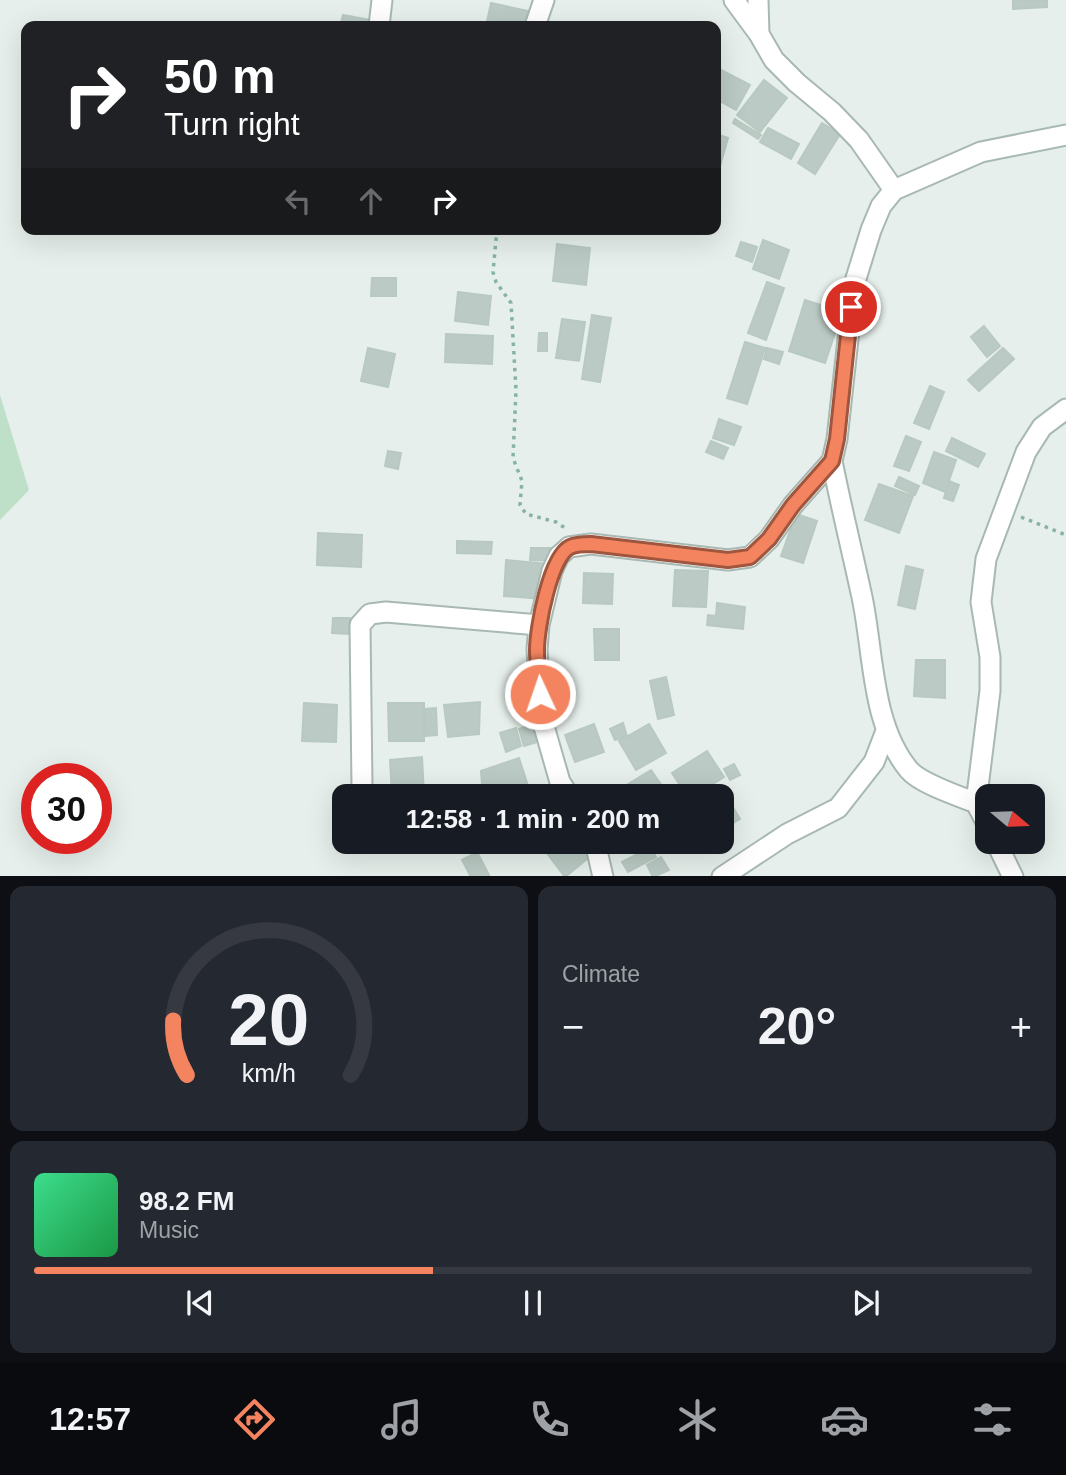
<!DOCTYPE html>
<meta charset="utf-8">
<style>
:root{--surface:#171b24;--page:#242831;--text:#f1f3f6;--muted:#9ea1a6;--line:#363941;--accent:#f4845f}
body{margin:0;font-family:Arial,sans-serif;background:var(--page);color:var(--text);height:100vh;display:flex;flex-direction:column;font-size:26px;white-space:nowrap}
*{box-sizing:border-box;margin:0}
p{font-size:23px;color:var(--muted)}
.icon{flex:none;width:38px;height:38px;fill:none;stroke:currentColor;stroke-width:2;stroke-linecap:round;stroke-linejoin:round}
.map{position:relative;height:876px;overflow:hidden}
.drawer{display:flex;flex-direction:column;gap:10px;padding:10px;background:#0d0f14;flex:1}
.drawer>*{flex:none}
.guide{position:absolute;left:21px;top:21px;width:700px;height:214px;border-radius:14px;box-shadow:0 7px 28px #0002;background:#202124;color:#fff;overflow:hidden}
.needle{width:46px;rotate:109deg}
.controls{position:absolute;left:975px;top:784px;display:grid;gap:14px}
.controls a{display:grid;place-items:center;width:70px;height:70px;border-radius:14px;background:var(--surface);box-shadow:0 7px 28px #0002;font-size:35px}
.speed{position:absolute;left:21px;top:763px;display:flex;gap:14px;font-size:35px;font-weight:700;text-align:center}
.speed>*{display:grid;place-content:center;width:91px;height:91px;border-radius:50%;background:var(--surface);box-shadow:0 7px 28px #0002;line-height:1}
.speed .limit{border:10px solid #d22;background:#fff;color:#111}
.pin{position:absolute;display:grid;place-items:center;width:60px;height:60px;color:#fff;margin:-30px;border:4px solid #fff;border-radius:50%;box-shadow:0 2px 7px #0007}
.me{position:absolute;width:77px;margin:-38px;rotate:357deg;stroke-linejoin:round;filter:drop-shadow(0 0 5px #0008)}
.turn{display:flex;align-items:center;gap:24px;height:147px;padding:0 28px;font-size:32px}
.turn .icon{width:91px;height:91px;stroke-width:2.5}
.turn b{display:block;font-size:49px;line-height:60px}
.lanes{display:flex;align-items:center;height:66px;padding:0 28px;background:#0003;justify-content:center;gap:35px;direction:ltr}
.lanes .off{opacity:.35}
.big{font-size:52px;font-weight:800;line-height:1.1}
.drawer .tile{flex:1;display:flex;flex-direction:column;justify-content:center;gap:10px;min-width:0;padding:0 24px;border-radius:14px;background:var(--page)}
.drawer .dial{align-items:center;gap:0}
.dial svg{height:182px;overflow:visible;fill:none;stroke:var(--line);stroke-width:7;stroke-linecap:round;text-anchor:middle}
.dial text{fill:var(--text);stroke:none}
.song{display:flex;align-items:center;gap:21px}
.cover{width:84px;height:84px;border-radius:10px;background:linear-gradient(135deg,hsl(150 70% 55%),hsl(140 70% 35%))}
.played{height:7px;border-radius:4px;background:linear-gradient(90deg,var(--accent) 40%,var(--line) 40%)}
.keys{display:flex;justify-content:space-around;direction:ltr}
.heat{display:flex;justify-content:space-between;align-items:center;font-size:38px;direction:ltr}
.drawer .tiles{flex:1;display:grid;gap:10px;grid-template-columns:1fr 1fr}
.tile:last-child{grid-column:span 2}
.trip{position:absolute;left:332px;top:784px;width:402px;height:70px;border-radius:14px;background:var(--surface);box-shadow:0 7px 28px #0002;font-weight:800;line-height:70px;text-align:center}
.menu{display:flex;height:112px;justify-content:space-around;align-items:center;background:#090b0e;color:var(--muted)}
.menu .icon{width:49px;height:49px}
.menu .current{color:var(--accent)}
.menu b{font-size:32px;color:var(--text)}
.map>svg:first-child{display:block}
</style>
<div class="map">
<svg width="1066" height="877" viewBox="0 0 1066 877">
<rect width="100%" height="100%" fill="#e6efeb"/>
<path fill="#bfe0c8" d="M0,395L29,490L0,520Z"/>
<path fill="#bbcac4" stroke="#b8c9c2" stroke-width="2" d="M1013,0H1047V7L1013,9Z
M491,3L528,11L525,26H486Z
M343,15L371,20L370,26H340Z
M717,68L750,85L736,110L716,99Z
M764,80L787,98L760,132L737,115Z
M735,119L761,135L758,139L733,123Z
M822,123L840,134L815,174L798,163Z
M768,128L799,144L791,159L760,142Z
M716,134L728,138L718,173L716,172Z
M763,240L789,250L779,279L753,269Z
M741,242L757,247L752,262L736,256Z
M557,244L590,248L586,285L553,281Z
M372,278H396V296H371Z
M767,282L784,288L766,340L748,333Z
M458,292L491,296L488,325L455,321Z
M805,300L842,312L825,363L789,351Z
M592,315L611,318L600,382L582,379Z
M562,319L585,322L579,361L556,358Z
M984,326L1000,346L987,357L971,337Z
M539,333H547V351H538Z
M446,334L493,336L492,364L445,362Z
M745,342L765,348L747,404L727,398Z
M368,348L395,354L388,387L361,381Z
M767,348L783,352L779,364L764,359Z
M1003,348L1014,359L979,391L968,380Z
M930,386L944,392L929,429L914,423Z
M719,419L741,427L734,445L713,438Z
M906,436L921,442L909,471L894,466Z
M952,438L985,454L978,467L946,451Z
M711,441L728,448L723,459L706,452Z
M388,451L401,453L398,469L385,466Z
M934,452L956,460L945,492L923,483Z
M899,477L919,486L915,495L895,486Z
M949,481L959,485L953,501L944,498Z
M879,484L913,496L899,533L865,520Z
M796,514L817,521L803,563L781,556Z
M318,533L362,535L361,567L317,565Z
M457,541L492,542L491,554L457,553Z
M531,548H554V561L530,560Z
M506,560L547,564L542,599L504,596Z
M906,566L923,570L915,609L898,605Z
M675,570L708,571L706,607L673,606Z
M584,573L613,574L612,604L583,603Z
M717,603L745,607L743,629L707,625L708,615L716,616Z
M333,618H350L349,634L332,633Z
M594,629H619V660H595Z
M916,660H945V698L914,696Z
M666,677L674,715L658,719L650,681Z
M480,702L479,734L448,737L444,705Z
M304,703L337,705L336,742L302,741Z
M388,703H424V741H389Z
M436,708L437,735L426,736L425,709Z
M623,723L627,736L615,740L610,729Z
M594,724L604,752L575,762L565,735Z
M649,724L666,753L636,770L619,741Z
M532,725L537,742L524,746L519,729Z
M516,728L521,746L506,752L500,733Z
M707,751L724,777L694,796H687L672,773Z
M422,757L424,796H392L390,760Z
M519,758L530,792L517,796H483L481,771Z
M734,764L740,775L730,780L724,769Z
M651,770L662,786L645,796H631L625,786Z
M722,789L740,819L723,829V796H710Z
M559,842H582L592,855L565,877L546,852Z
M651,847L656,857L628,872L622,862Z
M477,852L490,877H471L462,860Z
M661,857L669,870L653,877L647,865Z"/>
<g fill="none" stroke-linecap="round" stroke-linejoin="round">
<g stroke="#a8b8b2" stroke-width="23">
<path id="minor" d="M734,0L759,34L774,60L797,83L832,112L859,140L894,190
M758,0L759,34
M379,26L382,0
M535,26L544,0
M362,786L360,625L370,614L386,612L539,625
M569,796L560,782L541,716L537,649L539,625L552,571L559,556L569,547L591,544L728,560L750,557L769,539L793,505L832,461
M976,803C959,796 921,784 909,770C871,724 874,654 862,597C852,551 841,506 832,461L837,439L854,285L871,230L881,206L894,190L981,152L1066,135
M987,824L976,803L990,691V657L981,602L986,559L1026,452L1042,427L1066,409
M595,842L603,877
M996,842L1013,877
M722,877L787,834L838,808L874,762L886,731"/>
</g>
<path stroke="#86b3a5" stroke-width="3.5" stroke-dasharray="3.5 5" stroke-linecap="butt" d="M497,229L493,272L496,282L511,303L516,390L513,458L522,481L520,505L526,514L556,522L565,528
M1021,517L1066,535"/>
<use href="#minor" stroke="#fff" stroke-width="19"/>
</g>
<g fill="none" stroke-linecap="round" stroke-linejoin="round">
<g stroke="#9f563e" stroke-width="18">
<path id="route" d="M540,694C539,679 537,664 537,650C537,628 550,557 570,547C576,544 585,544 591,544L728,560L750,557L769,539L793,505L832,461L837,439L851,307"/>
</g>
<use href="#route" stroke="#f4845f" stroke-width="12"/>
</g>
</svg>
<div class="controls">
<a><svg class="needle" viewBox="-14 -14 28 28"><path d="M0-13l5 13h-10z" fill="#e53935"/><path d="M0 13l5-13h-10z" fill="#9ea1a6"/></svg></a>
</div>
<div class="speed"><div class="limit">30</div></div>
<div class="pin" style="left:851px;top:307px;background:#d93025"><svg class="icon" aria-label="arrive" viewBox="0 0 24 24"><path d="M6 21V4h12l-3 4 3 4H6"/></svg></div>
<svg class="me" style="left:540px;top:694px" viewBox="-20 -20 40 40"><circle r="17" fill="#f4845f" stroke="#fff" stroke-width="3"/><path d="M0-11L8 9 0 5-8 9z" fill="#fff"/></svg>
<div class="trip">12:58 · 1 min · 200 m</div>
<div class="guide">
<div class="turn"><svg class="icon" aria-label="right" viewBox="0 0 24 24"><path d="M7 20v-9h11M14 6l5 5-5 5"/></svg><div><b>50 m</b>Turn right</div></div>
<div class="lanes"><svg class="icon off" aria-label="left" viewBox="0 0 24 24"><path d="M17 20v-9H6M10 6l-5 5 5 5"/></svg><svg class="icon off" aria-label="ahead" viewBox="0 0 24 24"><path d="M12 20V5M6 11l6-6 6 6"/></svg><svg class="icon" aria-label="right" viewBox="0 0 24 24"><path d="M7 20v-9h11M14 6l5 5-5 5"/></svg></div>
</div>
</div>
<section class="drawer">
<div class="tiles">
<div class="tile dial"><svg viewBox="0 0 100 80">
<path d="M14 69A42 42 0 1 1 86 69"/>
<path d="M14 69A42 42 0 0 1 8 45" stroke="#f4845f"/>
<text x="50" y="56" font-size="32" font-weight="700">20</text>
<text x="50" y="72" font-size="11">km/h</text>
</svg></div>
<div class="tile"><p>Climate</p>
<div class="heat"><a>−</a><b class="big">20°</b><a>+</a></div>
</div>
<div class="tile">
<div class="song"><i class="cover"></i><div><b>98.2 FM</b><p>Music</p></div></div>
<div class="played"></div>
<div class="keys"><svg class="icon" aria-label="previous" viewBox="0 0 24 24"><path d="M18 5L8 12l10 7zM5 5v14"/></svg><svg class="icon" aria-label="pause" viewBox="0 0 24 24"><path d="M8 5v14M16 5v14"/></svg><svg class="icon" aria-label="next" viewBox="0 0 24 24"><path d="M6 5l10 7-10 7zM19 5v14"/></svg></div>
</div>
</div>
</section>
<nav class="menu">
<b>12:57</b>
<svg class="icon current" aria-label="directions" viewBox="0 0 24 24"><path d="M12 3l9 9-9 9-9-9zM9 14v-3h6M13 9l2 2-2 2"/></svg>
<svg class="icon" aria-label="music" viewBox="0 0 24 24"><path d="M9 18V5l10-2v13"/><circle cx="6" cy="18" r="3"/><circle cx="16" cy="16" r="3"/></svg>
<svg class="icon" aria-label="phone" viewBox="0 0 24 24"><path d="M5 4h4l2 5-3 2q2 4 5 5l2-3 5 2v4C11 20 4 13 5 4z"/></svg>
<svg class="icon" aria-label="climate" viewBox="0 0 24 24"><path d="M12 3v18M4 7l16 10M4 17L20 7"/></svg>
<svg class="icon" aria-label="car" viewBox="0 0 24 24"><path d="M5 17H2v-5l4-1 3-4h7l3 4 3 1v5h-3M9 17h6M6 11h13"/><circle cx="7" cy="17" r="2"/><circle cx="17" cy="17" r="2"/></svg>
<svg class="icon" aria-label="filters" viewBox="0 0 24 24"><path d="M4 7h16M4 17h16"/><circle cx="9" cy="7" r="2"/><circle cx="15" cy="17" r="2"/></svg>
</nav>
